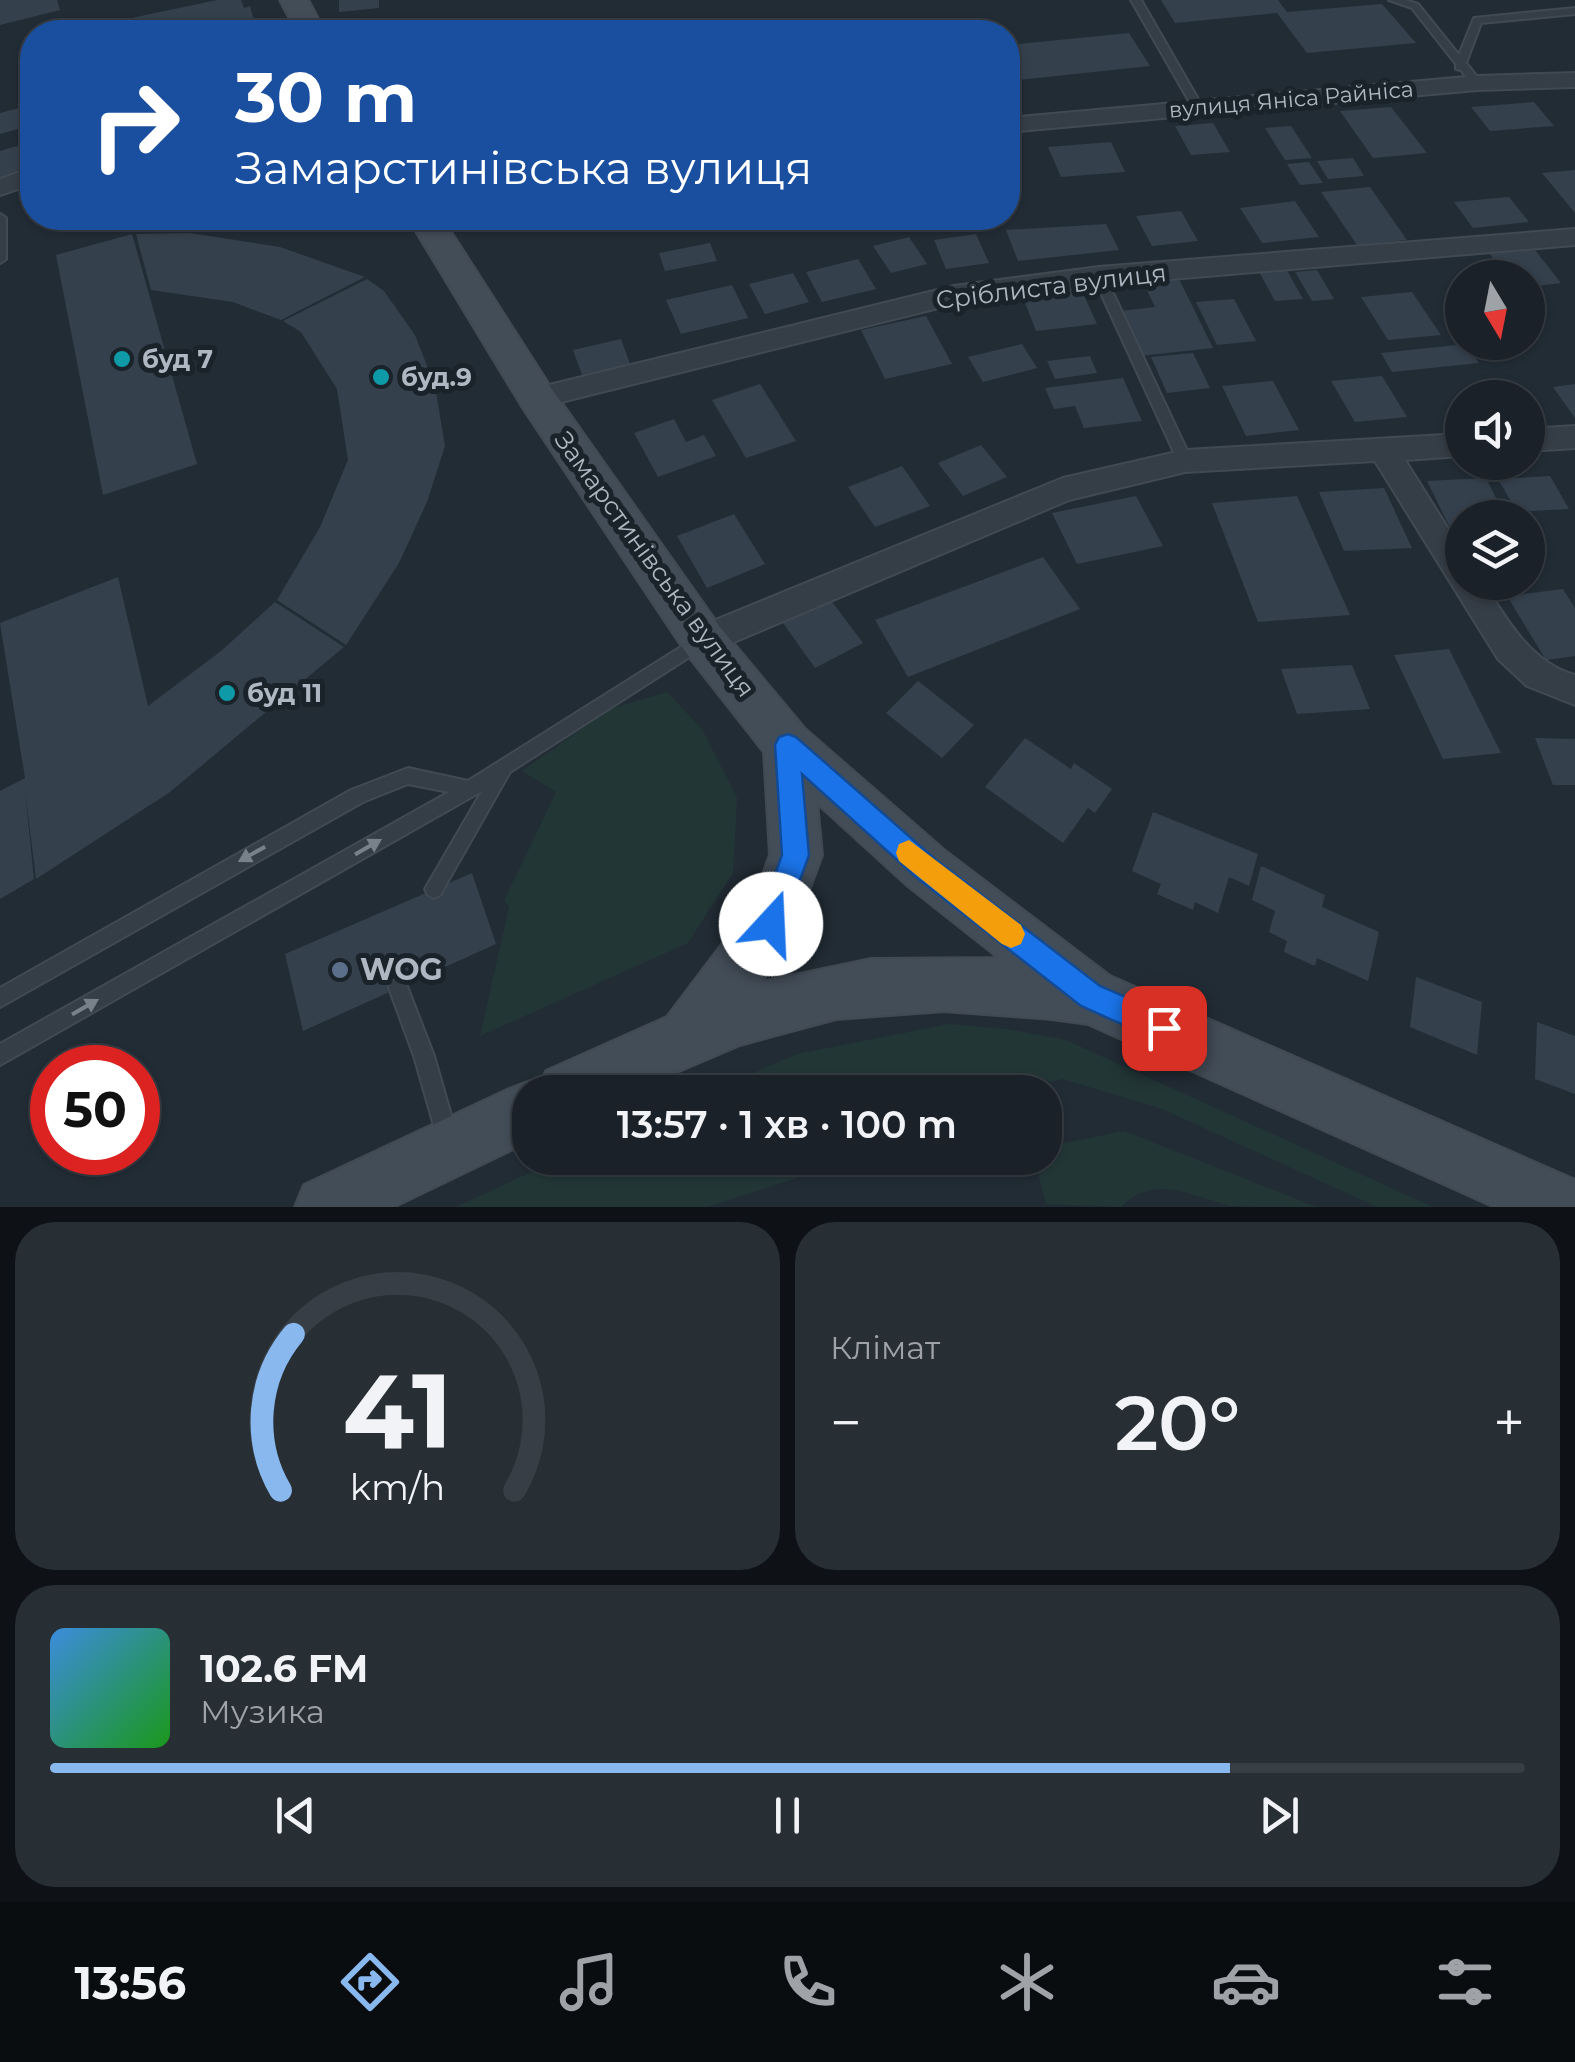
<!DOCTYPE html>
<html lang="uk">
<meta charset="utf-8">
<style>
:root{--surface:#1a2128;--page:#272e34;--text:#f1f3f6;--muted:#9fa3a8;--line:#383e45;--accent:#89b8ee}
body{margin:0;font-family:Montserrat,sans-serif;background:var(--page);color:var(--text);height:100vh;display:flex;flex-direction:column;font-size:38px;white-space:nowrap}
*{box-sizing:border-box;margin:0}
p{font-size:32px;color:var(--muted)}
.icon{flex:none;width:55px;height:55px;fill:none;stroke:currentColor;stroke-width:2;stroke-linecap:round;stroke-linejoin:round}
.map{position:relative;height:1207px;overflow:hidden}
.drawer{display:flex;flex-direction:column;gap:15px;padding:15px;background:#0e1216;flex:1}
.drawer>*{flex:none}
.guide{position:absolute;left:20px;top:20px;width:1000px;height:210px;border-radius:40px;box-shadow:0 2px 8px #0004,0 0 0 2px var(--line);background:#1a4fa0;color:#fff;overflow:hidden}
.needle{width:65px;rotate:170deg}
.fabs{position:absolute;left:1445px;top:260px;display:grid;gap:20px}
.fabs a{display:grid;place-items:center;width:100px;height:100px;border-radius:50%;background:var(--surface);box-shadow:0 2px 8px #0004,0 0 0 2px var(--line);font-size:50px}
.speed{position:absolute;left:30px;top:1045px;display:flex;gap:20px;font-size:50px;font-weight:700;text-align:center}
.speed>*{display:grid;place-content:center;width:130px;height:130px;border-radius:50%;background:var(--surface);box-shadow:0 2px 8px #0004,0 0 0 2px var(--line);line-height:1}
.speed .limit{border:15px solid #d22;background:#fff;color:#111}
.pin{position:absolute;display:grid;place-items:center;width:85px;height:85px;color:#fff;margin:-42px;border-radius:20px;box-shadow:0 5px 15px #0006}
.me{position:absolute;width:110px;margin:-55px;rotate:20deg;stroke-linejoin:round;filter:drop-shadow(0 0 8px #0008)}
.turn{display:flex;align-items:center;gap:35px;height:210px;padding:0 50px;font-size:45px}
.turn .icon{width:130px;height:130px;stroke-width:2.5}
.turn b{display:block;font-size:70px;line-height:85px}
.big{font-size:75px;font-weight:600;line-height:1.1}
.drawer .card{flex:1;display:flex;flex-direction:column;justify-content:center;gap:15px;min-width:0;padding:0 35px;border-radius:40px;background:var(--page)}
.drawer .dial{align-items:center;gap:0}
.dial svg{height:260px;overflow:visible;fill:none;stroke:var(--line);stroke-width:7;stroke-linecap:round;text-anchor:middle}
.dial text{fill:var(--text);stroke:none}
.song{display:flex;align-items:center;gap:30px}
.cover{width:120px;height:120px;border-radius:15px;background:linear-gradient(135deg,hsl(210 70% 55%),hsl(120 70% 35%))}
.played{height:10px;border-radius:5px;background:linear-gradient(90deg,var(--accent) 80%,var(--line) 80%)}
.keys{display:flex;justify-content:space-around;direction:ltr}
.heat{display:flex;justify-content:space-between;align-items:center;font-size:55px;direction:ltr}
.drawer .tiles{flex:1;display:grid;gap:15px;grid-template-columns:1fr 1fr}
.card:last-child{grid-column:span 2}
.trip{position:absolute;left:512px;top:1075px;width:550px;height:100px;border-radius:40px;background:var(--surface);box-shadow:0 2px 8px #0004,0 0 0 2px var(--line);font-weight:600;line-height:100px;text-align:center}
.dock{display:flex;height:160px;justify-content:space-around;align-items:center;background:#0a0d10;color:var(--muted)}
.dock .icon{width:70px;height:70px}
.dock .active{color:var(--accent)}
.dock b{font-size:45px;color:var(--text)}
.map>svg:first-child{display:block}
</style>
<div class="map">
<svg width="1575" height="1207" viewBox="0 0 1575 1207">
<rect width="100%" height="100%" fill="#222c35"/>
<path fill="#233636" d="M667,692L702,729L737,798L733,873L688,943L480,1036L509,907L504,901L556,792L522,771L610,709Z
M949,1024L1006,1029L1066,1040L1433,1207H1377L1160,1108L1062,1079L1006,1092H709L797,1054Z
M1124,1131L1317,1207C1290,1207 1256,1207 1230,1206C1191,1196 1155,1173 1121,1207L1046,1204L1034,1158H1045V1147Z
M561,1158H859L707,1207H456Z"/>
<path fill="#34404c" d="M0,0H57L60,10L0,25Z
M217,0H241L244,8L250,6L257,32H88L122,20Z
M339,0H379V8L339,12Z
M1161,0H1278L1287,12L1382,4L1416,43L1307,53L1277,13L1175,23Z
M1129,33L1150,66L1008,81V45Z
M1534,102L1554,126L1490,131L1471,107Z
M27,106L32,125L0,134V113Z
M1391,107L1427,153L1373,158L1340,111Z
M1213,123L1230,152L1191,155L1175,126Z
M1291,126L1312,158L1285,160L1265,128Z
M1111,142L1125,172L1061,177L1048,147Z
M17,146L30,170L0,180V151Z
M1353,158L1364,176L1328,179L1317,161Z
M1309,162L1323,183L1300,185L1287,164Z
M1575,170V213L1542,173Z
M1370,187L1407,240L1357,245L1321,192Z
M1509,197L1529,222L1473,228L1454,202Z
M1295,201L1319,237L1262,243L1240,208Z
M1181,211L1198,241L1152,246L1136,216Z
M1106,224L1119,250L1018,261L1006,230Z
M190,233L280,247L365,277L281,320L233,302L151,290L136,234Z
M132,234L197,464L103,495L56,255Z
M976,234L989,263L946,269L934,240Z
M909,237L927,264L891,273L873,246Z
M710,243L717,261L665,271L659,253Z
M1535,250L1561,283L1528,287V278H1507L1490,254Z
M858,259L876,289L822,302L806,272Z
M1285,267L1303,299L1275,301L1258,270Z
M1317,270L1334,299L1312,301L1295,272Z
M793,273L809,302L765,314L749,284Z
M1178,277L1213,348L1140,356L1120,311L1155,307L1142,280Z
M367,279L384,291L415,335L435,386L445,446L427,502L399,563L346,645L277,600L320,527L348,460L337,389L301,332L283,321Z
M732,285L748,318L681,334L666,300Z
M1081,289L1097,324L1036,331L1022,295Z
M1412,292L1441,335L1388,340L1361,297Z
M1234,299L1256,341L1217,345L1196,302Z
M926,316L952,364L885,379L861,330Z
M621,339L630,364L582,375L573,350Z
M1022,344L1037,368L983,382L968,357Z
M1466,344L1479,363L1392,372L1381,353Z
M1193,353L1210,388L1167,393L1151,357Z
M1090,356L1097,373L1055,379L1047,361Z
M1382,376L1407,417L1355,422L1331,381Z
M1123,378L1142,421L1084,428L1075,406L1054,409L1045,388Z
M1273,381L1299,430L1246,436L1222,386Z
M760,384L796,441L746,458L712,400Z
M1575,384V418L1553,387Z
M674,419L686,442L704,435L716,456L658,477L634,433Z
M981,445L1007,477L963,496L938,463Z
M902,466L930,506L875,527L848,487Z
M1550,476L1569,509L1517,512L1498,479Z
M1486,478L1506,518H1462V540H1456L1427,481Z
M1384,488L1412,548L1344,551L1319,492Z
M1136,496L1163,546L1077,564L1052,513Z
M1297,496L1350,615L1258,622L1212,503Z
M734,514L765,564L707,588L677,536Z
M1043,557L1080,609L908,677L875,620Z
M118,577L148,706L221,651L275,602L344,647L170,792L36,879L25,791L34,879L0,899V791L25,778L0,623Z
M1563,589L1575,608V656L1546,660L1507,596Z
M830,599L863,643L815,668L783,623Z
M1449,649L1501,753L1443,759L1394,655Z
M1352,665L1370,709L1297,714L1281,669Z
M918,681L974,725L942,758L886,713Z
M1025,738L1071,769L1074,763L1112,789L1095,813L1088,808L1063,843L985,787Z
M1535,738L1575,739V785H1553Z
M1153,812L1258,854L1249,886L1229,877L1218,913L1195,902L1193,910L1157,894L1161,884L1132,871Z
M1261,866L1325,895L1322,907L1379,932L1368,981L1317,958L1315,966L1284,952L1287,941L1269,932L1275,911L1252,900Z
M472,873L496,944L303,1031L285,954Z
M1416,977L1482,1002L1477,1055L1410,1027Z
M1537,1022L1575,1036V1094L1535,1079Z"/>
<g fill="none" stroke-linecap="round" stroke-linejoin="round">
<g stroke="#414952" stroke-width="4">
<path id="lane" d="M1131,0H1141L1202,106L1201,108L1192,106Z
M1389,0H1405L1418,4L1459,55L1474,18L1575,8V14L1481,23L1466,63L1482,83L1477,86L1473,85L1461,70L1456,69V64L1412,8Z
M0,214L6,218V259L0,263Z
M1099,272L1105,276L1192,461L1190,465H1180L1178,461L1093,276Z
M700,635L705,637L708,642L705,647L510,772L440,895L434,898L428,895L425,889L482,791L0,1065V1044L449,792L408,784L363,802L0,1007V988L351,790L408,768L468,781Z
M398,979L405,981L434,1056L457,1136L454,1143L447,1146L440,1143L437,1136L414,1056L389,988L391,981Z"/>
</g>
<g stroke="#414952" stroke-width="4">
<path id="street" d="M1575,73V87L1477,90L1008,132V118L1477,76Z
M32,168V184L0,195V179Z
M1575,229V245L1099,285L954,304L537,408L527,405L523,398L527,391L537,388L954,286L1099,267Z
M1575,426V448L1528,451V429Z
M1462,434V456L1405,460L1462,551V582H1483C1506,619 1531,663 1575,675V705L1527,686L1498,659L1375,461L1185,472L1069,500L715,650L703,654L691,650L686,640L691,630L1063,478L1185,450Z"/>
</g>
<g stroke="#414952" stroke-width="4">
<path id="secondary" d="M280,0H308L325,32H297Z
M408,218H442L551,388L719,626L805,729L944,850L1110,976L1575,1180V1207H1495L1088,1024L1052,1019L944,1011L836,1019L740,1045L630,1092H530V1141L393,1207H295L304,1185L509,1089L530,1081L541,1085L546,1071L667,1017L751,906L770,855L764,752L687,654L523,408ZM817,803L908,886L999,958L871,959L761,982L790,942L822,855Z"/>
</g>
<use href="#lane" fill="#353d46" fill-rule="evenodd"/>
<use href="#street" fill="#353d46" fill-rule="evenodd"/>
<use href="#secondary" fill="#434d58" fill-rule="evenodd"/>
</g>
<defs><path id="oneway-solid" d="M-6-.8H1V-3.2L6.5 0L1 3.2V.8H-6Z" transform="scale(2.5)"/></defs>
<g fill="#78818a">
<use href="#oneway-solid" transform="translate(368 847) rotate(-30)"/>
<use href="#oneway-solid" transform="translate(252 854) rotate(151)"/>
<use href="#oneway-solid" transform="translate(85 1007) rotate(-30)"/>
</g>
<path fill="#1a73e8" stroke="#114b97" stroke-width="2.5" d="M788,734L796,737L935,859L1100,986L1174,1018L1178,1028L1174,1039L1164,1043L1081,1006L916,877L802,774L809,855L781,933L771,937L761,933L757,924L782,855L775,745L779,737Z"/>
<path fill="#f59e0b" d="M909,840L1021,925L1025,934L1021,944L1011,948L1002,944L899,861L896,853L899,844Z"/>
<g fill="#0f9aa8" stroke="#1a222a" stroke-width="4">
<circle cx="122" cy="359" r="10"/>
<circle cx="381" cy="377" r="10"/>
<circle cx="227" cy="693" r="10"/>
</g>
<circle fill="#5c6f8a" stroke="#1a222a" stroke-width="4" cx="340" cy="970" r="10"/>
<g text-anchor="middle" stroke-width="10" stroke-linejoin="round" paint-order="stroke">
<g font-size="22" fill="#afb8c2" stroke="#1a222a">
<text transform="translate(1291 99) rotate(-5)" y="8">вулиця Яніса Райніса</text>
</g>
<g font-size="25" fill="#afb8c2" stroke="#1a222a">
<text transform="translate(1051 286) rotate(-7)" y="9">Сріблиста вулиця</text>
<text transform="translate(655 564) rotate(54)" y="9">Замарстинівська вулиця</text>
</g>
<g font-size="25" font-weight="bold" fill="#afb8c2" stroke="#1a222a" text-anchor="start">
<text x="142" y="368">буд 7</text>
<text x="401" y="386">буд.9</text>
<text x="247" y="702">буд 11</text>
</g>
<g font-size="30" font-weight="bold" fill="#afb8c2" stroke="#1a222a" text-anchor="start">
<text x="360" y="980">WOG</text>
</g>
</g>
</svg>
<div class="fabs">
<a><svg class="needle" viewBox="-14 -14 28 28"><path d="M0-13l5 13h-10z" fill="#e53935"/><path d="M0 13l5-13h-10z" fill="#9fa3a8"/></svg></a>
<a><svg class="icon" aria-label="sound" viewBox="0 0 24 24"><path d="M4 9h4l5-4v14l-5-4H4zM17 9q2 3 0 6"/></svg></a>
<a><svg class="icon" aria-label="layers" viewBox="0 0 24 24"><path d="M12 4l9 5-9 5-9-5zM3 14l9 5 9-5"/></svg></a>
</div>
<div class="speed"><div class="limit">50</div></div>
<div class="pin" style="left:1164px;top:1028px;background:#d93025"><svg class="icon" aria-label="arrive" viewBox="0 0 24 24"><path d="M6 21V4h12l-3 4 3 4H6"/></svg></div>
<svg class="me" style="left:771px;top:924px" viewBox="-20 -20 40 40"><circle r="19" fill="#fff"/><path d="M0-13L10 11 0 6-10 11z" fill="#1a73e8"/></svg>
<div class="trip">13:57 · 1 хв · 100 m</div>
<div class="guide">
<div class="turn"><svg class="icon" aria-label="right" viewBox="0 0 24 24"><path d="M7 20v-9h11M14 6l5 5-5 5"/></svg><div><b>30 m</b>Замарстинівська вулиця</div></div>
</div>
</div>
<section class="drawer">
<div class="tiles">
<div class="card dial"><svg viewBox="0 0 100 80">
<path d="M14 69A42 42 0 1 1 86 69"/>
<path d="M14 69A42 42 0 0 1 18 21" stroke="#89b8ee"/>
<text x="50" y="56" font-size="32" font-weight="700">41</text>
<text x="50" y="72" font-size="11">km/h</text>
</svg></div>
<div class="card"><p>Клімат</p>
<div class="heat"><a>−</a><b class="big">20°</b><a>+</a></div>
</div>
<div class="card">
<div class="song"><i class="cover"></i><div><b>102.6 FM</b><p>Музика</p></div></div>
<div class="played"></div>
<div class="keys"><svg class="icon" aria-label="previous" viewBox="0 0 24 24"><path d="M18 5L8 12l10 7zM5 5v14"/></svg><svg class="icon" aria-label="pause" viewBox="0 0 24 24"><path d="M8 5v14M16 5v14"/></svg><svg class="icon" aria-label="next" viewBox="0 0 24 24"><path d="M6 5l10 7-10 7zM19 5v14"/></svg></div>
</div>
</div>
</section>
<nav class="dock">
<b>13:56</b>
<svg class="icon active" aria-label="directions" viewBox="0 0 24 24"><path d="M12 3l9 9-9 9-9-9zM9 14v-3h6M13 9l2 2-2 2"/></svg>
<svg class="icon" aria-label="music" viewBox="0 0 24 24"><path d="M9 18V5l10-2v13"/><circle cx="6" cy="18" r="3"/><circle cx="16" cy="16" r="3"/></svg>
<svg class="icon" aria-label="phone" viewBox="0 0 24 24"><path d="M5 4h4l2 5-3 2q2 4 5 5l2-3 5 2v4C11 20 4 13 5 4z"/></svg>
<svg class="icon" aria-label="climate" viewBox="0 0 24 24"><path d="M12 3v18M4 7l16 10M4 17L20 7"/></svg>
<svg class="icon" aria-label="car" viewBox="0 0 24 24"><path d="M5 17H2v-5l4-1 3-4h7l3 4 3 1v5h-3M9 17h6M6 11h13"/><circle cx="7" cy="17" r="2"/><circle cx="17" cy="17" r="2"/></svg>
<svg class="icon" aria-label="filters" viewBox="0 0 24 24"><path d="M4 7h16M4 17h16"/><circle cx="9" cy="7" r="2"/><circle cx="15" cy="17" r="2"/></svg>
</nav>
